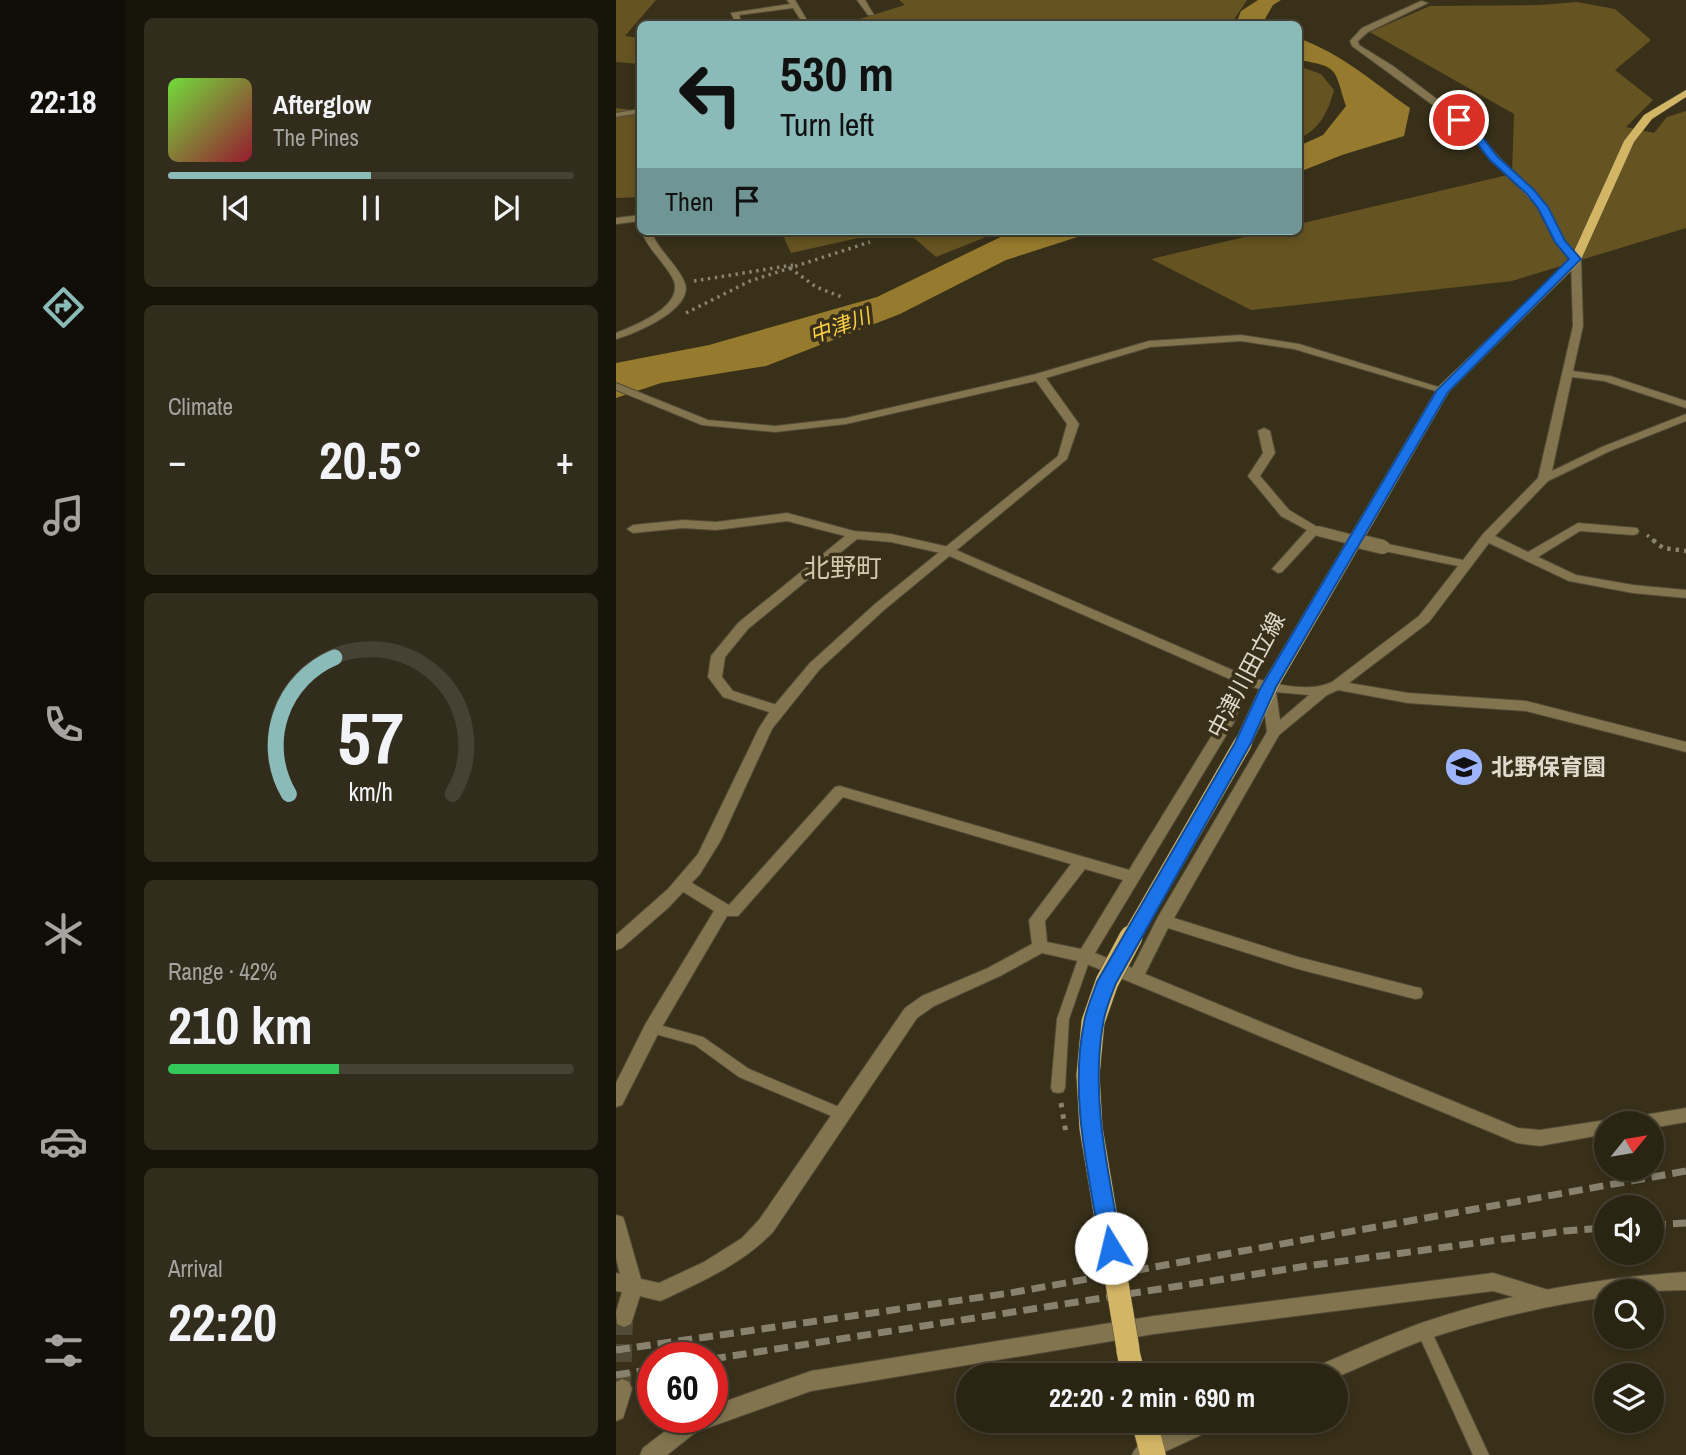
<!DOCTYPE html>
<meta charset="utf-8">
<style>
:root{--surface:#2a2413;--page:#322c1c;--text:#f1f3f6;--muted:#a5a4a0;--line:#464133;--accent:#8bbbb9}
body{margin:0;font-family:"Archivo Narrow","Noto Sans JP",sans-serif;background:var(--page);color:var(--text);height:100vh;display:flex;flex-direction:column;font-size:26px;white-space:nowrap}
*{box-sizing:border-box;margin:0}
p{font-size:23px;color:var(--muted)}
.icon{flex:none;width:38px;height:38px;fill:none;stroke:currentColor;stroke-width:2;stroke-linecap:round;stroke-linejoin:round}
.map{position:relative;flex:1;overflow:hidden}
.drawer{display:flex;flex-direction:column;gap:18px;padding:18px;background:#17140a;width:490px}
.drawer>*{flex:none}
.top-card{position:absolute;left:21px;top:21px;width:665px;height:214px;border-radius:10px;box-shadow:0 4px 10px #0003,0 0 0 2px var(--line);background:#8bbbb9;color:#111;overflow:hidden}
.needle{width:46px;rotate:60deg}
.fabs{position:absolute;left:978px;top:1111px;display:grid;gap:14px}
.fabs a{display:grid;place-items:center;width:70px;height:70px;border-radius:50%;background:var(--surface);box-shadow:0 4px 10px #0003,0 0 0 2px var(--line);font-size:35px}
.speed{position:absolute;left:21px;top:1342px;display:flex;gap:14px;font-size:35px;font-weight:700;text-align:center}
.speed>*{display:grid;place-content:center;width:91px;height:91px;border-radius:50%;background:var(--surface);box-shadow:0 4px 10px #0003,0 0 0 2px var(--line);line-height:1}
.speed .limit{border:10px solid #d22;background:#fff;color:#111}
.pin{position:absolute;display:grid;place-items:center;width:60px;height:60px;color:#fff;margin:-30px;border:4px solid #fff;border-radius:50%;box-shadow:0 2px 7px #0007}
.me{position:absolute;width:77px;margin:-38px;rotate:351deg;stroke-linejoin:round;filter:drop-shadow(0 0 5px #0008)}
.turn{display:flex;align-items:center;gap:24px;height:147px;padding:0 28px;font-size:32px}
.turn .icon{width:91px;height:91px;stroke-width:2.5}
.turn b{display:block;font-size:49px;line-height:60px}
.then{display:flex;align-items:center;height:66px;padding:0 28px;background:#0003;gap:14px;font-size:26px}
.big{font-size:52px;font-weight:800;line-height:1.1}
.drawer .tile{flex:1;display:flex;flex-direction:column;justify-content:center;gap:10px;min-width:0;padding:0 24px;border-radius:10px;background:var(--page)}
.drawer .dial{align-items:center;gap:0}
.dial svg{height:182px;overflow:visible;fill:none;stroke:var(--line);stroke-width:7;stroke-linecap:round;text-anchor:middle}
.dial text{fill:var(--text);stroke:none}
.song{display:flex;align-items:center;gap:21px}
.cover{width:84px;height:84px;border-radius:10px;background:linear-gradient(135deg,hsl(100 70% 55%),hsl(350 70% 35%))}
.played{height:7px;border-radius:4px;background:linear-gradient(90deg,var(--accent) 50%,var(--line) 50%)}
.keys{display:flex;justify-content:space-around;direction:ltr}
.heat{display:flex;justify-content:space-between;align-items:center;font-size:38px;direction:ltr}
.charge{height:10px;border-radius:5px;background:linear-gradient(90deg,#34c759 42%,var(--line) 0)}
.trip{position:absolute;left:340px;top:1363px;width:392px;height:70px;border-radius:35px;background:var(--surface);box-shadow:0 4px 10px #0003,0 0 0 2px var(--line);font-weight:800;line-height:70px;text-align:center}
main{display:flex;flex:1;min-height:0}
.dock{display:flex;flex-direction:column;width:126px;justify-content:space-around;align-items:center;background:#110e08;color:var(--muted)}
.dock .icon{width:49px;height:49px}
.dock .on{color:var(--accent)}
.dock b{font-size:32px;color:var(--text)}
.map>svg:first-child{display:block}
</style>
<main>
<nav class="dock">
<b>22:18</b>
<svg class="icon on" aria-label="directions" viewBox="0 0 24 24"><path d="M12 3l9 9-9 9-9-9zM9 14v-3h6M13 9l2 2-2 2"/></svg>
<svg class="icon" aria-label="music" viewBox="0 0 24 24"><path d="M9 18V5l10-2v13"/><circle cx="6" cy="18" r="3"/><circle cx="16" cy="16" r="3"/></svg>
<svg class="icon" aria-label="phone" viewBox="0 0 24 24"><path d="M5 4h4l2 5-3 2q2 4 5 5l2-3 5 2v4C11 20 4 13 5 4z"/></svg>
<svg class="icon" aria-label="climate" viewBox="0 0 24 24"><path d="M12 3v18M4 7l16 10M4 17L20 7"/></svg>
<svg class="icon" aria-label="car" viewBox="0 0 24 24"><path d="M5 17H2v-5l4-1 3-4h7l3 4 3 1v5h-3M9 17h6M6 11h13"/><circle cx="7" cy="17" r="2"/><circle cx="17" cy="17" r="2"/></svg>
<svg class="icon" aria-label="filters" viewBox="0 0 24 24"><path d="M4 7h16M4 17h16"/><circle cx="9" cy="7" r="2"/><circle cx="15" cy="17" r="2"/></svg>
</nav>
<section class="drawer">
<div class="tile">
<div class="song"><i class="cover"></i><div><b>Afterglow</b><p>The Pines</p></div></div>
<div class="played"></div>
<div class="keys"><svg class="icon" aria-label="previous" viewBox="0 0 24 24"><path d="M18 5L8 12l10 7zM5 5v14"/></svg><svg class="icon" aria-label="pause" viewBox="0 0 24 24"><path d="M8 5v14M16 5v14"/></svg><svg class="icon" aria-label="next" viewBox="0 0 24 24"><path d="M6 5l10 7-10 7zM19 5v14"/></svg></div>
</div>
<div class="tile"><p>Climate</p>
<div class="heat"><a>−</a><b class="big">20.5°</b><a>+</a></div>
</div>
<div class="tile dial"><svg viewBox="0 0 100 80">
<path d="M14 69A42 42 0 1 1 86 69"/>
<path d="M14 69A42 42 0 0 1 34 9" stroke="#8bbbb9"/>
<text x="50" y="56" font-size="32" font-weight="700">57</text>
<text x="50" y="72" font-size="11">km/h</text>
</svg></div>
<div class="tile"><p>Range · 42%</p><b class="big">210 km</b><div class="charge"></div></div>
<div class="tile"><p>Arrival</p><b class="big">22:20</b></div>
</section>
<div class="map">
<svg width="1070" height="1455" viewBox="0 0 1070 1455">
<rect width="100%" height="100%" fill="#383019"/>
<path fill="#655422" d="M0,0H40L9,36L24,38V64L0,62Z
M283,0H631L615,24H240L237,21L289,5Z
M961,2L999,9L1035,40L999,70L1037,100L1010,127L1038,133L1051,117L1070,111V228L896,281L635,310L535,259L654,231H682L683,224L896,174L898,114L754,32L814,6L924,5Z
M683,66L705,74L718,90C713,110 703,131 683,138Z
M0,108L24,111V197L0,198Z
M165,231H385L320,257L298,238H242L175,253Z"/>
<path fill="#967b2e" d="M642,0H665L657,5L646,24H620L625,11Z
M682,38C728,55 755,81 794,108L788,136L726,155L683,172V146L707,135L730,106C718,68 723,67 683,60Z
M397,231H480L390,260L284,314L150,366L45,383L0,398V363L93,345L261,297Z"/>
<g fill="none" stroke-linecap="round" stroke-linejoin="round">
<path stroke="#514a34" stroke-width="18" stroke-dasharray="18 9" stroke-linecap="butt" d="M6,1389L8,1318"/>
<g stroke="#534b36" stroke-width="2">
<path id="service" d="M469,951L473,953L475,956L453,1019L449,1088L447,1092L442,1093L437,1092L435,1088L441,1019L463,956L465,953Z
M36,1023L87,1037L133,1069L230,1110L232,1114L230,1118L225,1120L123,1077L79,1045L32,1032L30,1028L32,1024Z
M808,1324L813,1326L873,1455H857L801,1331L803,1326Z"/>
</g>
<g stroke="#534b36" stroke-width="2">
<path id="minor" d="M171,0H179L192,22H186L177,8L123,15L126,24H120L115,13L174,4Z
M241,0H249L258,15H252Z
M805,1L812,3L752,32L742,41L743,45L777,66L846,118L929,205L948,241L965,259L967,326L957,371L994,376L1070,401V408L988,381L956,377L936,471L986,447L1070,414V421L994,451L932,481L879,536L912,552L962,523L1021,528L1023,531L1021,534L1017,535L964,531L922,557L960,575L1017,585L1070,590V598L1017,593L953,581L873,543L813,622L733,683L792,693L910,701L1070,742V752L910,711L792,703L722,690L711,695L663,735L558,918L682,957L799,987L805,988L807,993L805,998L799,999L682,969L552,928L529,974L902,1128L924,1130L990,1120L997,1124H990V1134L924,1146L901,1143L466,962L426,953L384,976L318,1006L301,1018L157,1232C127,1263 89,1280 51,1298L44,1301L24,1296L15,1324L8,1327L1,1324L0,1312L6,1292L0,1291V1273L4,1274L0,1258V1215L7,1217L9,1223L25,1279L43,1283L88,1262L126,1238L143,1220L289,1008L306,996L372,968L416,944L413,920L455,864L227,797L122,916H111L43,1032L6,1105L0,1107V1083L30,1023L98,911L61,888L58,884L61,880H71L113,905L219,787L224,786L513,870L606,719L616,680L329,554L275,542L241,539L132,629L109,657L106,677L117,691L167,707L169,710L167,713L162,715L107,697L92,677L95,656L122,623L229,536L171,521L100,530L67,528L17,533L11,529L17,525L67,520L100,522L171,513L238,531L275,534L333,547L628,675C654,683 691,694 716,682L803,616L842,566L763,550L761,547L763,544L767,543L847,560L867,534L922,478L957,326L955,260L939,242L922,208L840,122L736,46L734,41L746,28ZM628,684L646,690L651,732L542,917L516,968L479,953L620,719ZM660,692L693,695L664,720ZM469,869L507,880L465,949L431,942L429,921Z
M24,109V113L0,117V113Z
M24,215V221L0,224V218Z
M25,231H35C42,250 59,262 68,281C81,308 19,334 0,339V333C20,325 72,305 56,277C47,261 32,249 25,231Z
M648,428L654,431L659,453L644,476L673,510L708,531L701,534L666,572L662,573L656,569L691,530L665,516L632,476L647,453L642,431Z
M1070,1108V1122L1036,1128V1124H1007L1010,1119L1016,1117Z
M877,1273L939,1292L942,1298L939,1304L932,1307L877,1291L538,1334L195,1391L80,1432L51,1455H24L27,1448L66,1418H96V1406L195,1371L538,1316Z
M6,1379L13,1382L16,1389L7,1418L0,1421V1382Z"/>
</g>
<g stroke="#534b36" stroke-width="2">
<path id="tertiary" d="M625,335L683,344L832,390L827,393L823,392L678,349L625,341L534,347L430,378L463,424L451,459L268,610L204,669L156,729L105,840L84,874L52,908L6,948L0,950V935L52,889L82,854L143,728L156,708L194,663L259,604L442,456L451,424L420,381L230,424L159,432L86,425L0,390V383L92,420L159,426L230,418L420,374L533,341Z
M1070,1272V1290L990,1292V1297C929,1306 867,1320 808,1340C778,1351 749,1365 719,1378V1376H691L694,1369C732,1353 769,1336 808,1322C893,1293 981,1278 1070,1272Z
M570,1421H603L600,1428L542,1455H516C524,1436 552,1429 570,1421Z"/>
</g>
<g stroke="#534b36" stroke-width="1">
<path id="primary" d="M1070,90V97L1036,119L1018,142L964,262L833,392L662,687L636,743L633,747H621L618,743L644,687L822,387L955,258L1008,141L1028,115Z
M512,1337L521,1341L530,1376H505L500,1349L503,1341Z
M515,1421H541L550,1455H524Z"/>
</g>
<path stroke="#898370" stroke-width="3.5" stroke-dasharray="2.5 4.5" stroke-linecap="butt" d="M174,268L200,287L226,297
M78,281L177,265
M70,313L134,281L254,242
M1031,535L1039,542"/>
<path stroke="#898370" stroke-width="4.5" stroke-dasharray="3.5 5" stroke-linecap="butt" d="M1037,540L1047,548L1070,551"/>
<path stroke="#898370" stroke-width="5" stroke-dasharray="4.5 7" stroke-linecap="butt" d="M445,1103L450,1133"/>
<use href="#service" fill="#82744e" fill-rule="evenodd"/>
<use href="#minor" fill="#82744e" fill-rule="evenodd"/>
<use href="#tertiary" fill="#82744e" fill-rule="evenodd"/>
<use href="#primary" fill="#d3b665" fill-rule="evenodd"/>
<path stroke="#88816e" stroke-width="7" stroke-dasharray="14 7" stroke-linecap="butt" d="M1036,1225L1070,1223
M0,1350L394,1293L1070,1171
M96,1359L691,1266L948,1231L990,1228
M0,1375L37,1369"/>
<g stroke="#534b36" stroke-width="12" stroke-linecap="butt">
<path id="minor-bridge-far1" d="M702,531L745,542"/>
</g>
<g stroke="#534b36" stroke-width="16" stroke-linecap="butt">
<path id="minor-bridge" d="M738,540L767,547"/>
</g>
<g stroke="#534b36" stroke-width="19" stroke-linecap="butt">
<path id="primary-bridge-far1" d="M514,939L627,743"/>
</g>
<g stroke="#534b36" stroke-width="24" stroke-linecap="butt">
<path id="primary-bridge" d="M512,1349L475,1128L472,1075L477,1022L491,982L515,937"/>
</g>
<use href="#minor-bridge-far1" stroke="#82744e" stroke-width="10"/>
<use href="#minor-bridge" stroke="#82744e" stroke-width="14"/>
<use href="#primary-bridge-far1" stroke="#d3b665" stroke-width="18"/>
<use href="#primary-bridge" stroke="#d3b665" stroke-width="23"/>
</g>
<path fill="#1a73e8" stroke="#114b97" stroke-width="2" d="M843,118L864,134L881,156L918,190L932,207L949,241L965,259L832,392L660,687L635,743L500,983C495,996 489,1010 487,1024C474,1099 493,1175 506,1248L503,1255L495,1258L488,1255L485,1248C473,1175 453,1097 468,1023C470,1009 477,995 481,982L619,743L645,687L821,390L953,259L939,242L922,208L911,194L874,160L857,138L840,122L839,120Z"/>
<defs>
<g id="school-disc" transform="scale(2.0125)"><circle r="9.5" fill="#9db4fd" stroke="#383019"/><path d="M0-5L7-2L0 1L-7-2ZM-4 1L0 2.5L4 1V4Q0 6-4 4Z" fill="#111"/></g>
</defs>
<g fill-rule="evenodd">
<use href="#school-disc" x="848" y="767"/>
</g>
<g text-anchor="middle" stroke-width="7" stroke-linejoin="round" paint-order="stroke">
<g font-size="21" font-style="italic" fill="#fbce45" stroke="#383019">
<text transform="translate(224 326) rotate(-20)" y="7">中津川</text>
</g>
<g font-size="23" fill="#dfdacc" stroke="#383019">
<text transform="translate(630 675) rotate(-62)" y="8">中津川田立線</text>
</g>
<g font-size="23" font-weight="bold" fill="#dfdacc" stroke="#383019" text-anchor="start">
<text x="875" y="775">北野保育園</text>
</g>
<g font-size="26" fill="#d3c9ae" stroke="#383019">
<text x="227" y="577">北野町</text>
</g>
</g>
</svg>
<div class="fabs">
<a><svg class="needle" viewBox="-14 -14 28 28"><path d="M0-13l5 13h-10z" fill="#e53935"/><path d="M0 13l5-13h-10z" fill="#a5a4a0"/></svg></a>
<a><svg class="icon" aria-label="sound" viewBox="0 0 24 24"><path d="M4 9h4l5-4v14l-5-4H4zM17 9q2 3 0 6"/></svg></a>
<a><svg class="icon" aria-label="search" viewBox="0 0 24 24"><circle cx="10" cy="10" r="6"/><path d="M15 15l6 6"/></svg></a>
<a><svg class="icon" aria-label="layers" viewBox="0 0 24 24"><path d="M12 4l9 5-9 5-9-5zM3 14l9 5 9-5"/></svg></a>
</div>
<div class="speed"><div class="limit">60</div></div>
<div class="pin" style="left:843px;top:120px;background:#d93025"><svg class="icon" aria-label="arrive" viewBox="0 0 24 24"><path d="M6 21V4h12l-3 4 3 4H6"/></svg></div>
<svg class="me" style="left:495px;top:1248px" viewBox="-20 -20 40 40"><circle r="19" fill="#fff"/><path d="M0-13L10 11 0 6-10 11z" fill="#1a73e8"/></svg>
<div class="trip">22:20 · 2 min · 690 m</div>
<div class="top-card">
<div class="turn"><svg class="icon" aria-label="left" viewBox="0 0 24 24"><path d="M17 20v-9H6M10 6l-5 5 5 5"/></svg><div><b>530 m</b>Turn left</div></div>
<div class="then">Then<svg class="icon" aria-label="arrive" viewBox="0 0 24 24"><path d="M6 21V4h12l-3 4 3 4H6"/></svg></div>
</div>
</div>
</main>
